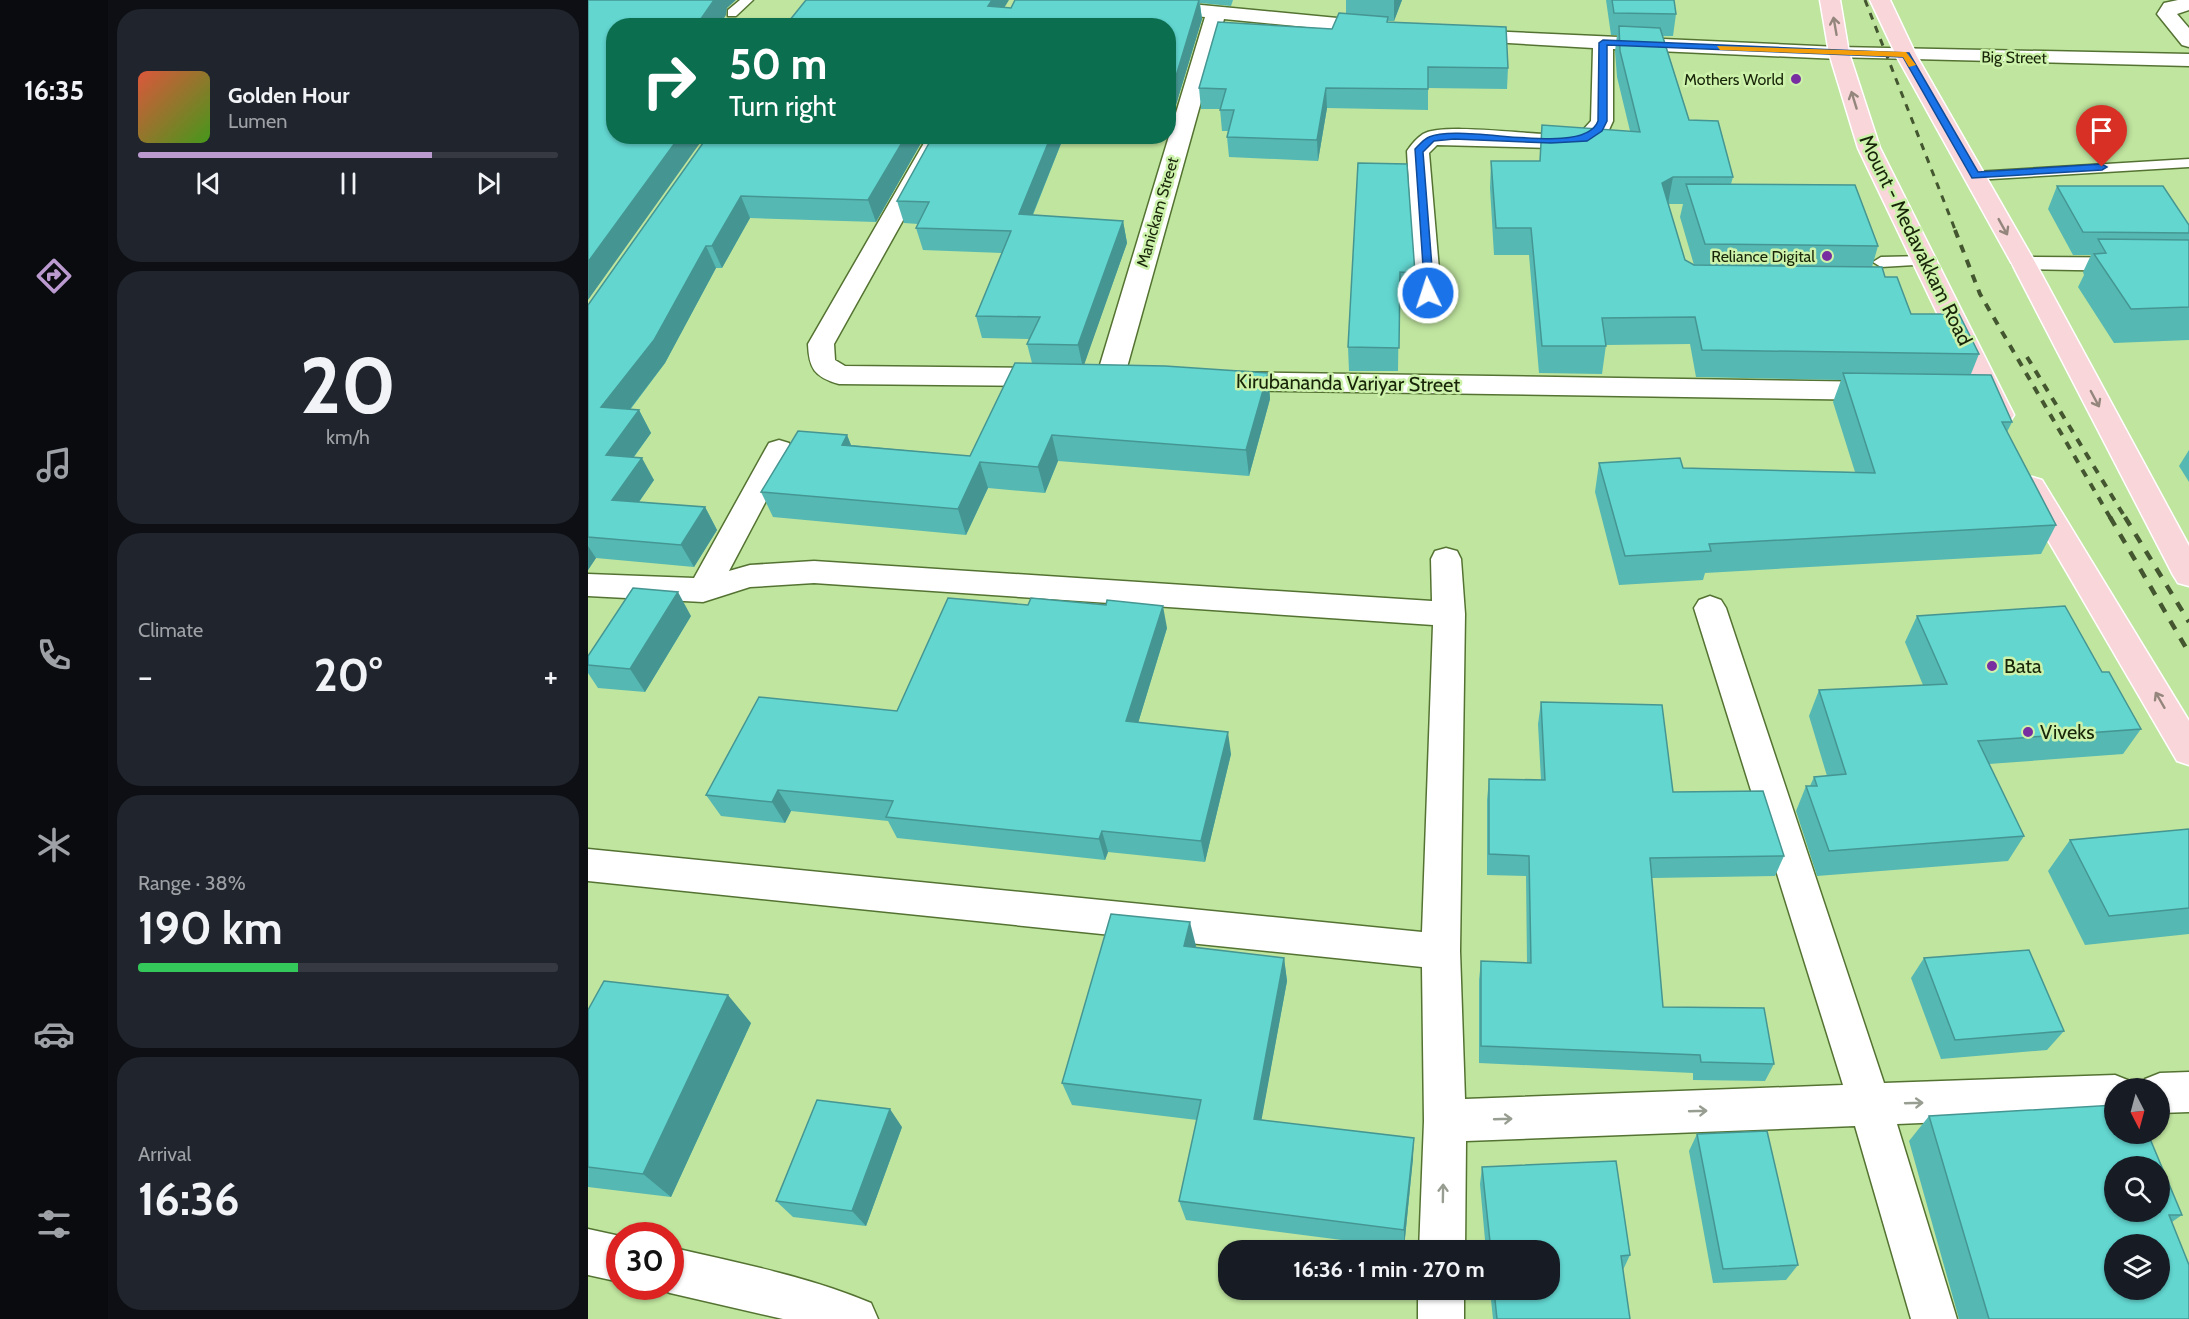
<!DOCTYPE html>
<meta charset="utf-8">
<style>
:root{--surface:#171b24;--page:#20242c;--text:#f1f3f6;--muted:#9ea1a6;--line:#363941;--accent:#bb9ad0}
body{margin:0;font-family:Cabin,sans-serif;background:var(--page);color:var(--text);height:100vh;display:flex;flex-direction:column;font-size:22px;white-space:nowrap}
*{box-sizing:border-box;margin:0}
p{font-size:20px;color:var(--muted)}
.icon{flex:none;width:33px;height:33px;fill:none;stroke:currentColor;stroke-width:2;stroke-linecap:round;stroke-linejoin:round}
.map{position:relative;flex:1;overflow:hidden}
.side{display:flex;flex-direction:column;gap:9px;padding:9px;background:#0d0f14;width:480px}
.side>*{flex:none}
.top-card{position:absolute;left:18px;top:18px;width:570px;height:126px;border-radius:24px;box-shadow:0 2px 4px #0004;background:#0b6e4f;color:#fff;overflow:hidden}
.needle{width:39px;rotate:174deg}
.fabs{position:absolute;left:1516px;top:1078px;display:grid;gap:12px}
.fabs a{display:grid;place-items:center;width:66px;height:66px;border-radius:50%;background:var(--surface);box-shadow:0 2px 4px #0004;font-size:30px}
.speed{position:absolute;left:18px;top:1222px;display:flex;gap:12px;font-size:30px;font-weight:700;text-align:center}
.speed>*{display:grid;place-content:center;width:78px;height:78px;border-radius:50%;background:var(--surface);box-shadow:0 2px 4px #0004;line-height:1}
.speed .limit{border:9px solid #d22;background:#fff;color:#111}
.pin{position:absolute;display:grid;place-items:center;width:51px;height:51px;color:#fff;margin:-62px -26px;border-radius:50% 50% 50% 0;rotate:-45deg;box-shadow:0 0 6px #0007}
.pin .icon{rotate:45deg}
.me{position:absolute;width:66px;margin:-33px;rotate:356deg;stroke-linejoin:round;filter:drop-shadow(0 0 4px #0008)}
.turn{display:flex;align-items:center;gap:21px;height:126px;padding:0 24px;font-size:27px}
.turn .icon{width:78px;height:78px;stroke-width:2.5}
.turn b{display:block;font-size:42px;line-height:51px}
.big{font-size:45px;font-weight:800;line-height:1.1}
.side .card{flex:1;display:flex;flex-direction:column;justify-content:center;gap:9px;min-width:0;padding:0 21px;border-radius:24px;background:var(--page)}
.side .dial{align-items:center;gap:0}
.dial b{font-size:78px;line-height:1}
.song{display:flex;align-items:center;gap:18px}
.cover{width:72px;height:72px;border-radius:9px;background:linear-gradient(135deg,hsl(10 70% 55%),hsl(100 70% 35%))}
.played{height:6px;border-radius:3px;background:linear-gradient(90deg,var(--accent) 70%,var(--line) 70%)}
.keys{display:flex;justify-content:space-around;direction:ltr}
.heat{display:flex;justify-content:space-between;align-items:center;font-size:33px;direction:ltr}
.charge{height:9px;border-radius:4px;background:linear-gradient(90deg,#34c759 38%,var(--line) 0)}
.trip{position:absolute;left:630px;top:1240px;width:342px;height:60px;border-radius:24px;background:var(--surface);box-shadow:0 2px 4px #0004;font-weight:800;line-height:60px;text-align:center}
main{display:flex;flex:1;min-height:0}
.menu{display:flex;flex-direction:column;width:108px;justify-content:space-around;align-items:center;background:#090b0e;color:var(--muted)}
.menu .icon{width:42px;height:42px}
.menu .active{color:var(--accent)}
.menu b{font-size:27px;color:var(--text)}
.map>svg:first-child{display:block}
</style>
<main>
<nav class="menu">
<b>16:35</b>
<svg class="icon active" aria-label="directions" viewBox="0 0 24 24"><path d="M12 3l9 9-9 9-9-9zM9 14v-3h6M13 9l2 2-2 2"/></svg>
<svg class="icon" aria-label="music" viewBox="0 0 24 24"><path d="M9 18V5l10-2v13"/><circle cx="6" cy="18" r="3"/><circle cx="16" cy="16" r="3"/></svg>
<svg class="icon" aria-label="phone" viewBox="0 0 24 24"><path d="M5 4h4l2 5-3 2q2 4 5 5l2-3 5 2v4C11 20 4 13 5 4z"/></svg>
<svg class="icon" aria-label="climate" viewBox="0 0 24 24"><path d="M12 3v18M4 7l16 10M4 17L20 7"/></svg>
<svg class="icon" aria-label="car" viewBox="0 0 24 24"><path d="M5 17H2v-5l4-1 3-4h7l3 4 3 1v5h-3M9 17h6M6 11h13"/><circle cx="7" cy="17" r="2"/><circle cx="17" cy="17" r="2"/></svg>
<svg class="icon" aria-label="filters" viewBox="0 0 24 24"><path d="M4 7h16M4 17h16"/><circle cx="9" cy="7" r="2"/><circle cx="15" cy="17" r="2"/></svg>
</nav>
<section class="side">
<div class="card">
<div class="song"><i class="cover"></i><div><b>Golden Hour</b><p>Lumen</p></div></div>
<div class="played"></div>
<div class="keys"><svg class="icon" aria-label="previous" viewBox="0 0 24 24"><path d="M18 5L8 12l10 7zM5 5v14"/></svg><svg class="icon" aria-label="pause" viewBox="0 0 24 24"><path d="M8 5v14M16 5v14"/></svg><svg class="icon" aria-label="next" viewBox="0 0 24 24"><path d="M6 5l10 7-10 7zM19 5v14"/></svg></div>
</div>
<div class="card dial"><b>20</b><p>km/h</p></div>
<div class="card"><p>Climate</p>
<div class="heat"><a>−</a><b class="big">20°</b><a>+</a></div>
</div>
<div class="card"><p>Range · 38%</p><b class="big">190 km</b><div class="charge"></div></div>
<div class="card"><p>Arrival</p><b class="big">16:36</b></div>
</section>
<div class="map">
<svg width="1601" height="1319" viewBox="0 0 1601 1319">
<rect width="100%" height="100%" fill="#c0e59f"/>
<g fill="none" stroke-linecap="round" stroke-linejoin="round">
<g stroke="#547332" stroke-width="3">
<path id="service" d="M152,0H165L148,16H140V10Z
M1601,159V167L1387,180L1380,176L1387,172Z
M1337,256L1345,261L1343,264L1293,267L1285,262L1293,257Z"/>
</g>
<g stroke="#547332" stroke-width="3">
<path id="minor" d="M490,0H561L791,22L798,24L801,28L798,32L791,34L636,19L536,378L532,384L522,387L512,384L508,378L617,17L500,6Z
M1590,0H1601V10L1589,14L1601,28V47L1594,45L1569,14L1576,3Z
M875,30L1251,47L1258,49L1261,53L1258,57L1251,59L1025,49V121L1019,134L1007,143L963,148L849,145L841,153L853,293L849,298L840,301L831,298L827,293L819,151C823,145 829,138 835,134C855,123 934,134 961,134C971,134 982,133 993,132L1003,121L1005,48L868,40L865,36L868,32Z
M340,136H362L246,344L247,360L257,366L465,368L475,371L479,377L475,383L465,386L251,384C226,377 221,368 220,344Z
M1436,257L1601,258V272L1427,269L1424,264L1427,259Z
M636,372L1293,382L1303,385L1307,391L1303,397L1293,400L636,390L626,387L622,381L626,375Z
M191,440L201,443L205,450L141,571L162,565L226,561L844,601L843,559L847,551L858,548L869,551L873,559L877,614L872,951L877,1099L1255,1085L1106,608L1111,600L1122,596L1133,600L1138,608L1296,1083L1527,1075L1542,1081L1545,1089H1527V1115L1309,1124L1369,1319H1323L1267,1126L878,1141L877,1251H831L836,1121L834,967L0,881V849L834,932L845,625L226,583L162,587L115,602L0,596V574L106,578L177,450L181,443Z
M1601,1072V1112L1572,1113V1089H1553L1557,1079L1572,1073Z
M0,1229L32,1236V1282L0,1275Z
M82,1247C150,1263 219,1276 283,1303L290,1319H195L82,1293L68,1287H82Z
M830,1290H876V1319H830Z"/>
</g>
<g stroke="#547332" stroke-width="3">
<path id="tertiary" d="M1251,47L1601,54V66L1244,57L1241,53L1244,49Z"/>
</g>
<g stroke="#fff" stroke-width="3">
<path id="primary" d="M1232,0H1252L1261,53L1292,148L1426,415L1422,421L1412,424L1402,421L1398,415L1270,148L1241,53Z
M1282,0H1302L1328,55L1448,264L1601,546V586L1590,583L1585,575L1424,264L1308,55Z
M1444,477L1454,480L1601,721V765L1589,761L1429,487L1434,480Z"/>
</g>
<use href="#service" fill="#fff" fill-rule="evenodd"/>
<use href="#minor" fill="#fff" fill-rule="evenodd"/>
<use href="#tertiary" fill="#fff" fill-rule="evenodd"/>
<use href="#primary" fill="#f9d6da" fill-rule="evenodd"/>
<path stroke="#43562f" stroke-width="3" stroke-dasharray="7 7" stroke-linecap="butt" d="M1277,0L1368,232"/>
<path stroke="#43562f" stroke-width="4" stroke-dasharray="8 8" stroke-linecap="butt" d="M1367,230L1392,294L1523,519
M1439,357L1538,519"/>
<path stroke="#43562f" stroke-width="4.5" stroke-dasharray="10 10" stroke-linecap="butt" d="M1522,517L1601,653
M1537,517L1601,622"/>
</g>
<path fill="#55b8b3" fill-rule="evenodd" d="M427,0H645L643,6L612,3L614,19L587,108L580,107V26L417,7L423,8Z
M758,0H814L806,21H800V22L920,68L919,89L840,88V110L739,108L730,161L641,157L639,137L640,131H634L632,109H613L611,88L744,29L758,13Z
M1018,0H1086L1088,14L1085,36H1075L1101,120L1145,177L1143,184L1290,246L1284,267L1297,277L1323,314L1391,354L1383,374L1424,422L1419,432L1468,525L1453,554L1117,573L1115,580L1031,585L1007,492L1011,463L1095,468L1267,472L1245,402L1253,380L1108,377L1102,344L1018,345L1014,374L951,373L941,255H906L902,188L903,161H951L1042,131L1029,77L1027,51L1029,35H1023ZM1080,204H1095L1092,217L1106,265L1097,260Z
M120,136H337L288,222L162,218L134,268H128L77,363L42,410H51L63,433L46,457L66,480L51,502L117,507L129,530L106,567L8,558L0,570V305Z
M345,136H476L445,215L535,221L539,243L496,364L680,373L682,399L661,476L470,461L457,493L400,488L378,535L185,517L173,492L259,435L263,445L382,456L444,363L439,344L441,339L394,338L388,316L414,253L335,250L328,228L330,224L316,223L309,201Z
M770,163L827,273V296H811L810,371H761L760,347Z
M1469,186L1601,225V340L1526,343L1490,287L1496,275L1495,272L1503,255H1485L1460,209Z
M1601,450V482L1591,466Z
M103,616L57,692L10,688L0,673V656Z
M1329,616L1514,672L1553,729L1535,754L1401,764L1436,836L1420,861L1229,876L1208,811L1218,786H1222L1226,777L1239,776L1221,716L1231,690L1335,685L1317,642Z
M579,628L550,723L643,754L617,862L520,852L517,860L309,838L300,821L203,811L197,823L133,816L118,795L309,711Z
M953,702L1085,792L1196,856L1187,876L1064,878L1075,1007L1186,1064L1177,1081L1105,1080V1073L891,1063V980L893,961L939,963L938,876L899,875V800L901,779L953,780L950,724Z
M1601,829V934L1497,945L1460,871L1482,840Z
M608,946L607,948L696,958L699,981L673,1120L825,1158L816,1248L598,1220L591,1201L609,1120L484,1105L474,1083Z
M1336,958L1476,1031L1459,1050L1353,1059L1323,978Z
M0,1010L163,1023L83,1197L0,1187Z
M1341,1116L1594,1215L1584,1222L1601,1319H1371L1321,1141Z
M314,1127L278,1226L205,1217L188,1201Z
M1109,1134L1210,1265L1198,1280L1125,1283L1101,1151Z
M894,1167L1042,1255L1035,1270L1042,1319H905L902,1290H962V1251H898L892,1184Z"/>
<path fill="#459692" d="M126,0H148L139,8L138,15L131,26H108Z
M404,0H421L405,26L400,6Z
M611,0L614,19L587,108L585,86Z
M806,0H814L806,21Z
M738,88L739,108L730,161L729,140Z
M92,136H117L0,300V262Z
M318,136H337L288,222L280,200Z
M463,136H476L436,236L431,214Z
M1085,177L1080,204L1074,183Z
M153,196L162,218L134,268L124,246Z
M535,221L539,243L495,368L490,345Z
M118,246L128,268L77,363L26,430L13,407Z
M680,373L682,399L661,476L658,450Z
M51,410L63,433L31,477L18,455Z
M259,435L269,461L254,445Z
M464,435L470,461L457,493L450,467Z
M54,458L66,480L37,522L24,500Z
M392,462L400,488L378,535L370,509Z
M117,507L129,530L106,567L93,545Z
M0,546L8,558L0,570Z
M90,592L103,616L57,692L42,669Z
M575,606L579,628L544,743L538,721Z
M640,732L643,754L617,862L613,841Z
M190,790L203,811L197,823L184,802Z
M514,831L520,852L517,860L511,839Z
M602,922L608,946L602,970L596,946Z
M696,958L699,981L670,1139L666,1119Z
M140,995L163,1023L83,1197L55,1174Z
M302,1109L314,1127L278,1226L264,1211Z
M826,1138L825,1158L816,1248V1230Z"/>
<path fill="#63d6d0" stroke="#459692" stroke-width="1.5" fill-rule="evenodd" d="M0,0H126L108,26H26V136H92L0,262Z
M218,0H404L400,6L423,8L427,0H611L585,86H580V26H197Z
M1024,0H1086L1088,14L1026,13Z
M751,13L800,17L799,22L918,27L920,68L840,67V89L738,88L729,140L639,137L646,110H632L638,89L611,88L630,22L744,29Z
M1031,26L1072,28L1101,120L1130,121L1145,177H1085L1074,183L1097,260L1106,265L1294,267L1297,277H1309L1323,314H1371L1391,354L1114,350L1107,317L1014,318L1018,346H954L943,228H908L903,161H952L954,125L1052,132L1032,51Z
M120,136H318L280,200L153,196L124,246H118L66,340L13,407L51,410L18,455L54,458L24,500L117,507L93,545L0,537V305Z
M345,136H463L431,214L535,221L490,345L439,344L452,317L388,316L423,231L328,228L341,202L309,201Z
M770,163L819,164L827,273L812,272L811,348L760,347Z
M1098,184L1267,185L1290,246L1117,244Z
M1469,186H1575L1601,225V233L1495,232Z
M1510,239L1601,240V307L1543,309L1506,254L1518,253Z
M427,363L577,366L680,373L658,450L464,435L450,467L392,462L370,509L173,492L210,431L259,435L254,445L382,456Z
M1255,373L1403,375L1424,422H1414L1468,525L1121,544L1123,551L1037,556L1011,463L1092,458L1095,468L1287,473Z
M45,588L90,592L42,669L0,665V656Z
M360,598L440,605L443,598L518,605L519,600L575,606L538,721L640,732L613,841L514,831L511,839L298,817L305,801L190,790L184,802L118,795L171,697L309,711Z
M1477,606L1514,672H1521L1553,729L1390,741L1436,836L1241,851L1218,786H1229L1226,777L1258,774L1231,690L1359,684L1329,616Z
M953,702L1074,705L1085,792L1175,791L1196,856L1062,858L1075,1007L1176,1008L1186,1064L1113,1062L1112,1055L893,1046V961L943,963L941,856L901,854V779L957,780Z
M1601,829V908L1521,916L1482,840Z
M523,914L602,922L596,946L696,958L666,1119L826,1138L816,1230L591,1201L613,1100L474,1083Z
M1441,950L1476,1031L1367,1040L1336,958Z
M16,981L140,995L55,1174L0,1167V1010Z
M229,1100L302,1109L264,1211L188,1201Z
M1527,1105V1134H1560L1594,1215H1581L1601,1265V1319H1401L1341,1116ZM1527,1167H1572V1212H1527ZM1527,1245H1572V1290H1527Z
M1179,1131L1210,1265L1135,1269L1109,1134Z
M1028,1161L1042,1255L1033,1256L1042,1319H909L906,1290H962V1251H903L894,1167Z"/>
<defs><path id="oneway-shaft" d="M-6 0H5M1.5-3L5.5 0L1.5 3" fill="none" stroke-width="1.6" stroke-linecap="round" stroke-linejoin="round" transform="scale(1.5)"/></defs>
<g stroke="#94867c">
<use href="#oneway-shaft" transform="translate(1247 26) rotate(-100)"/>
<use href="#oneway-shaft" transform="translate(1266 100) rotate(-107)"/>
<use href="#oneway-shaft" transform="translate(1415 227) rotate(61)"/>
<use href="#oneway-shaft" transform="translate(1507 399) rotate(62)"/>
<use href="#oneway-shaft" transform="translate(1572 700) rotate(-120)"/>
</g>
<g stroke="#979d90">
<use href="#oneway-shaft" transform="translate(1326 1103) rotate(-2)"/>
<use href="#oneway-shaft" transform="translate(1110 1111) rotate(-2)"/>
<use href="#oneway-shaft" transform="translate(915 1119) rotate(-2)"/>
<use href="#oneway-shaft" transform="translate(855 1193) rotate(-89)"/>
</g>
<path fill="#1a73e8" stroke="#114b97" stroke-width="1.5" d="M1015,40L1321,53L1390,172L1514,164L1519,167L1514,170L1384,178L1315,57L1019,45V121L1014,131L999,141L963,143L866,139L846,141L835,152L846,293L837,295L827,149C831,145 836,139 841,137C874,122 996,159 1010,121L1011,43Z"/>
<path fill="#f59e0b" d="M1129,46L1318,52L1328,65L1321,67L1315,57L1132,50Z"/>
<g fill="#782ea1" stroke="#cdf2ab" stroke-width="2">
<circle cx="1208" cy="79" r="6"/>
<circle cx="1239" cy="256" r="6"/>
<circle cx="1404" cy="666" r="6"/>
<circle cx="1440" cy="732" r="6"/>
</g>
<g text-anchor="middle" stroke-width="5" stroke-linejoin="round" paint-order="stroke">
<g font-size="16" fill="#182509" stroke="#cdf2ab">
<text transform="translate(1426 57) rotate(1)" y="6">Big Street</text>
<text transform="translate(569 212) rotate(-74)" y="6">Manickam Street</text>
</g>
<g font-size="16" fill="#182509" stroke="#cdf2ab" text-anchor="end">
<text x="1196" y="85">Mothers World</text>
<text x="1227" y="262">Reliance Digital</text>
</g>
<g font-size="20" fill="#182509" stroke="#cdf2ab">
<text transform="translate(1328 240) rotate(64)" y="7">Mount - Medavakkam Road</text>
<text transform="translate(760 383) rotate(1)" y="7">Kirubananda Variyar Street</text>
</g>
<g font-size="20" fill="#182509" stroke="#cdf2ab" text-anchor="start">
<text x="1416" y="673">Bata</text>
<text x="1452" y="739">Viveks</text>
</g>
</g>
</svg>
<div class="fabs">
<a><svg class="needle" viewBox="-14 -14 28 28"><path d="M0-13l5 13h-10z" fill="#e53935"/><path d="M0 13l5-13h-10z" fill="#9ea1a6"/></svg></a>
<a><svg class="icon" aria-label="search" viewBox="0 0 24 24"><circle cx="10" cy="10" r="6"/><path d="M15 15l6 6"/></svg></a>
<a><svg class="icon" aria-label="layers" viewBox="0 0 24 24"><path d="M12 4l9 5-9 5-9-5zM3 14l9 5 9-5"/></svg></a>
</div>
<div class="speed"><div class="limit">30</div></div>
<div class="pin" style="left:1514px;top:167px;background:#d93025"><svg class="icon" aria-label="arrive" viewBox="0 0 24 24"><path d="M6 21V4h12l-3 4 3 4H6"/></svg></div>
<svg class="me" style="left:840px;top:293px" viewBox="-20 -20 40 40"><circle r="17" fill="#1a73e8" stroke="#fff" stroke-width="3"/><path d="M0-11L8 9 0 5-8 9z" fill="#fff"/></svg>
<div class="trip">16:36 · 1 min · 270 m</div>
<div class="top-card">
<div class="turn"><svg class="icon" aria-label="right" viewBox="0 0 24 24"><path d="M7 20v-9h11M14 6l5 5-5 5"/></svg><div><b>50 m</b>Turn right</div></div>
</div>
</div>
</main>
